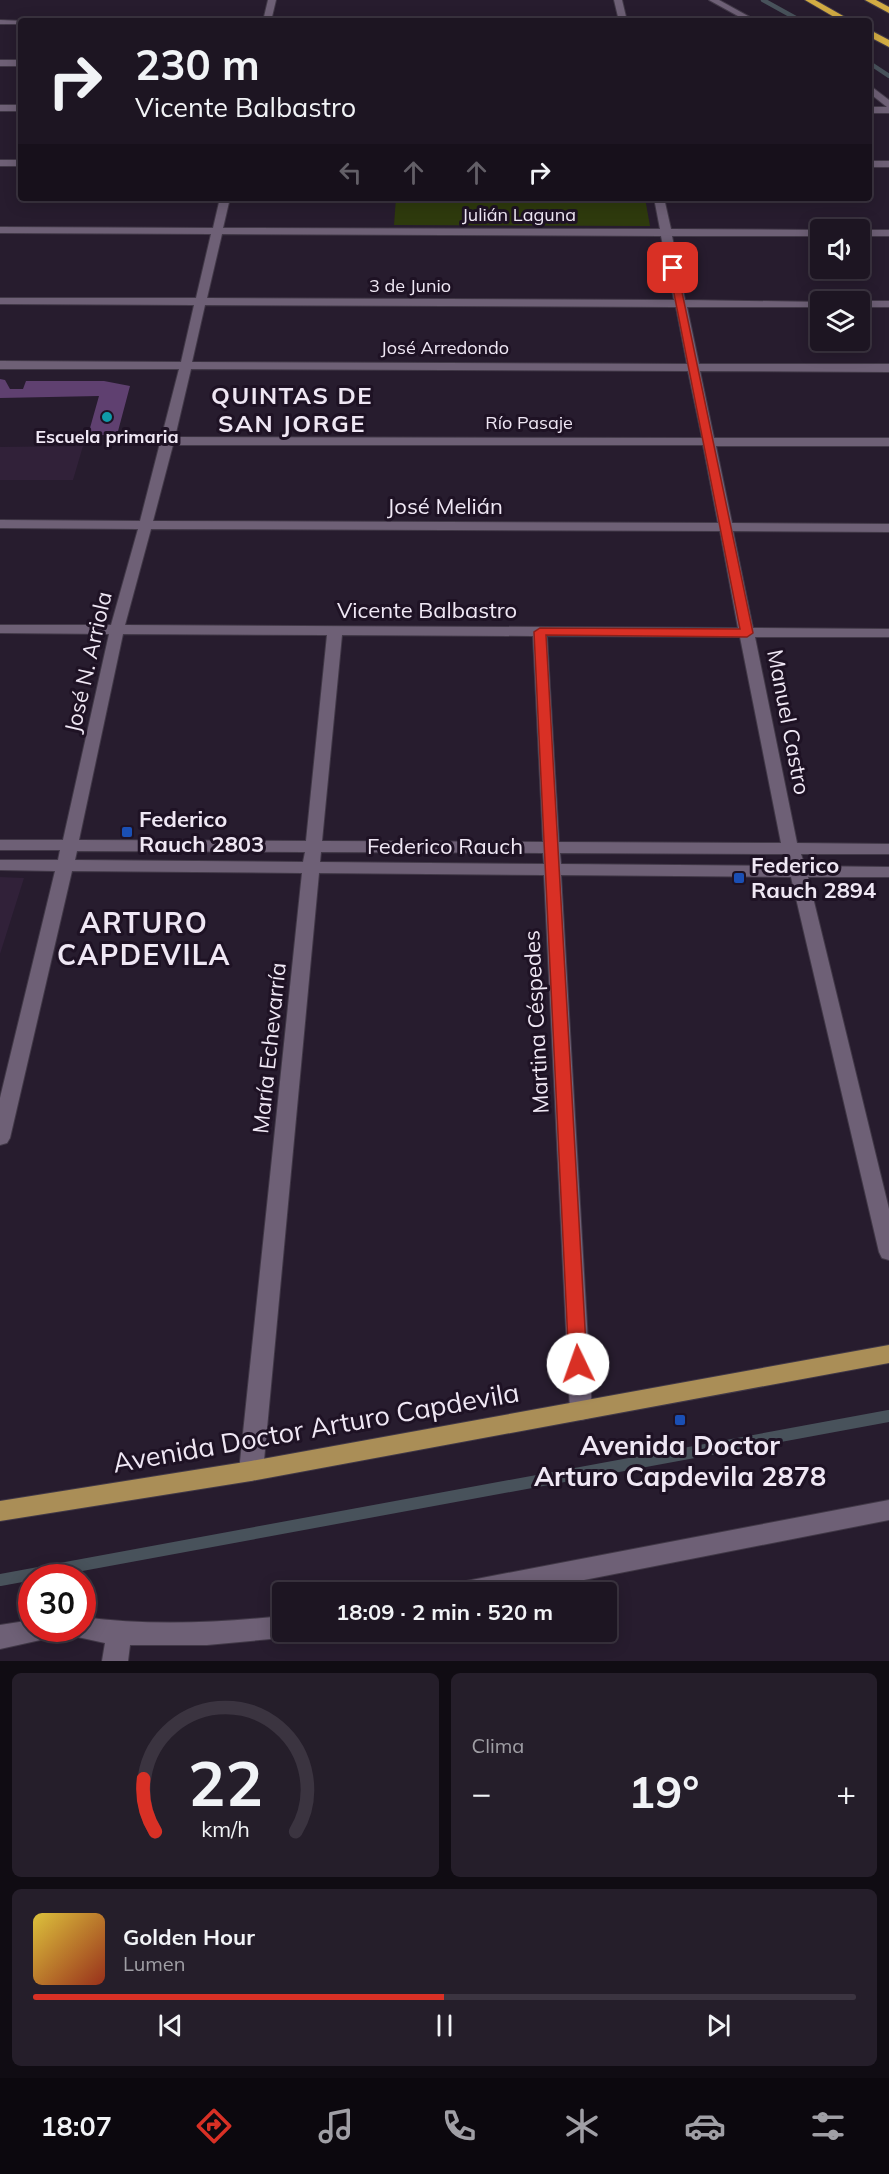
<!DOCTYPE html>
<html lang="es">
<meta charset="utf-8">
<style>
:root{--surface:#1d1522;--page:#251e2a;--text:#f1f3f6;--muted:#a09fa5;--line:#3b3440;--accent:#d93025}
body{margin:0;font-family:Mulish,sans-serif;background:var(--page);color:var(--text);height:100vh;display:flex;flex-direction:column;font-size:22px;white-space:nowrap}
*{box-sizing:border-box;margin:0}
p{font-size:20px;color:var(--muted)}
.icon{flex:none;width:33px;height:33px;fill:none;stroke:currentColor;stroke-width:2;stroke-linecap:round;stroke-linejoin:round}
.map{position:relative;height:1661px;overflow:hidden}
.sheet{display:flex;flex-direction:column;gap:12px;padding:12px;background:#100c13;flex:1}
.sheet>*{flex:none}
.top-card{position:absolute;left:18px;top:18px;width:854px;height:183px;border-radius:6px;box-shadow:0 3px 15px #0003,0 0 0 2px var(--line);background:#1d1522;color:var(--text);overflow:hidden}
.tools{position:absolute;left:810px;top:219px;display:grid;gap:12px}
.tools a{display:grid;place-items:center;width:60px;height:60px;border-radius:6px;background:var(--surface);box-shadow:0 3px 15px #0003,0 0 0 2px var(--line);font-size:30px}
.speed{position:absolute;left:18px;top:1564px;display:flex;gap:12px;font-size:30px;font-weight:700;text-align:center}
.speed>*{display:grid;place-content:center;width:78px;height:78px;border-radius:50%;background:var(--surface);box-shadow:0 3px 15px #0003,0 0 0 2px var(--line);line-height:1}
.speed .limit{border:9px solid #d22;background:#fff;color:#111}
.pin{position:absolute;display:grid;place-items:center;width:51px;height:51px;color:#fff;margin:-26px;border-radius:12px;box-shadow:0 3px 9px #0006}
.me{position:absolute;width:66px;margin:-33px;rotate:357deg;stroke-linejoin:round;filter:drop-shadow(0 0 4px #0008)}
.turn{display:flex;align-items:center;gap:21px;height:126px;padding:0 18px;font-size:27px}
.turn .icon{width:78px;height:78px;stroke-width:2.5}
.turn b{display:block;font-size:42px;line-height:51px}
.lanes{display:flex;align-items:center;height:57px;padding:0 18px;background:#0003;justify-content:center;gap:30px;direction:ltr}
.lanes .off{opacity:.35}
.big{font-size:45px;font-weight:700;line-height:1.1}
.sheet .widget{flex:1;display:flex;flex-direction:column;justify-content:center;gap:9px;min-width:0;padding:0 21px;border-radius:9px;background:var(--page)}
.sheet .dial{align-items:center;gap:0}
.dial svg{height:156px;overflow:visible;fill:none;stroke:var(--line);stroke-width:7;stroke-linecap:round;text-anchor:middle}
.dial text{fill:var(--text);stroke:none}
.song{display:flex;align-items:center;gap:18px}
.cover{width:72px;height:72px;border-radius:9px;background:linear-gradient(135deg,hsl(50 70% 55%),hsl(10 70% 35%))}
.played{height:6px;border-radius:3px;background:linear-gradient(90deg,var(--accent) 50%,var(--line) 50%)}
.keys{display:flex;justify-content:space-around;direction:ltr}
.heat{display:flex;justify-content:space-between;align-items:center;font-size:33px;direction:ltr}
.sheet .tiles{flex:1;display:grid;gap:12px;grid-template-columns:1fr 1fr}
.widget:last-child{grid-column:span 2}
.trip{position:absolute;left:272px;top:1582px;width:345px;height:60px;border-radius:6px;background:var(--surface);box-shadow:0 3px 15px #0003,0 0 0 2px var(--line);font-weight:700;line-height:60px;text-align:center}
.dock{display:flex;height:96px;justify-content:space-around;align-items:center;background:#0c080e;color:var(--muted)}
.dock .icon{width:42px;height:42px}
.dock .current{color:var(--accent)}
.dock b{font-size:27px;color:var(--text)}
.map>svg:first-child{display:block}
</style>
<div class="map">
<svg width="889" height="1661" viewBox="0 0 889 1661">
<rect width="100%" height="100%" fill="#271c2e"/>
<path fill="#312139" d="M83,446L73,480H0V447Z
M0,877L24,878L0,954Z"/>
<path fill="#2e3a0d" d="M396,198H645L650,226L394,225Z"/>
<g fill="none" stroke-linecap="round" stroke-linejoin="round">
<path stroke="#48525b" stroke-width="4.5" d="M763,0L801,21
M868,62L889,76"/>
<path stroke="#48525b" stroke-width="12" d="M0,1580L889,1416"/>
</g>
<path fill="#5f4070" d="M0,379L5,380L10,389H23L26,381H104L130,386L117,435H88L99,396L0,398Z"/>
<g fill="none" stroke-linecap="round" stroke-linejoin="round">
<g stroke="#413847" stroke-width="2">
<path id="minor" d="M268,0H276L271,21H263Z
M614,0H622L627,21H619Z
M709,0H719L757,21H747Z
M0,20L24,21H21V24H0Z
M0,60H21V66H0Z
M868,84L889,100V113H868V107H887L868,92Z
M0,105H21V111H0Z
M0,160H21V166H0Z
M868,161H889V167H868Z
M220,198H230L223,228L660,229L654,198H664L671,229L820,230V236H672L685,300L823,302H820V307H687L699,364H889V372L700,371L714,438H889V446H716L732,523L889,524V532L733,531L753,628L889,629V637H755L797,843L889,844V854H801L805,866L889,867V877H808L889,1209V1260L882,1258L879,1252L791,877L561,875L592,1411L589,1418L581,1420L573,1418L570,1411L544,875L319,873L263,1471L259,1478L251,1481L243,1478L239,1471L302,873L72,871L10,1138L7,1143L0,1145V1098L55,871L0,870V860H58L60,850H0V840H63L109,634L0,633V625H111L138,529L0,528V520L140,521L179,369H0V361L181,362L194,305L0,304V298H196L211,234L0,233V227L213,228ZM222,234L661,236L674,300L207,298ZM205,305L676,307L687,364L192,362ZM191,369L688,371L702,438L175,437ZM173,445H703L718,523L153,521ZM151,529L720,531L738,628L125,625ZM123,634L327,635L306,841L79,840ZM342,635L533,636L543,842L322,841ZM547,636L740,637L781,843L559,842ZM77,851L305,852L303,862L75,860ZM321,852L543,853L544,864L320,862ZM560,853L784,854L788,866L561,864Z
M860,230H889V236H860Z
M860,301H889V307H860V302H857Z
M889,1500V1520L518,1593H449L452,1585L461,1582Z
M282,1616V1632H292L291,1635L282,1638L207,1645H130L128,1661H102L105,1643L73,1636L70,1629H82V1617C149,1626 215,1623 282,1616Z
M32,1620V1629H57L54,1637L0,1649V1625Z"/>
</g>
<g stroke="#413847" stroke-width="2">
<path id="primary" d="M889,1345V1363L251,1481L0,1521V1501L251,1461Z"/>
</g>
<g stroke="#413847" stroke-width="2">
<path id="motorway" d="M805,0H815L852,21H841Z
M865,0H876L889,7V13Z
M868,29L889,40V47L868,36Z"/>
</g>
<use href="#minor" fill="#6e6076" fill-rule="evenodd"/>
<use href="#primary" fill="#aa8e57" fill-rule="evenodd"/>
<use href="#motorway" fill="#d2ac43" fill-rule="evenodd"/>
</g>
<path fill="#d93025" stroke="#8d1f18" stroke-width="1.5" d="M673,265L677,268L753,633L747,637L546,635L587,1364L585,1369L578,1371L572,1369L569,1364L534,632L540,628L740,629L669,268Z"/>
<circle fill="#0f9aa8" stroke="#1e1224" stroke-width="2" cx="107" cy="417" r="6"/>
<g fill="#1a4fb4" stroke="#1e1224" stroke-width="2">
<rect x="121" y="826" width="12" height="12" rx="3"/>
<rect x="733" y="872" width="12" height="12" rx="3"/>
<rect x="674" y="1414" width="12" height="12" rx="3"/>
</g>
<g text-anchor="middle" stroke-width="6" stroke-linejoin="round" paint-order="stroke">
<g font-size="18" fill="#efe7f4" stroke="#1e1224">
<text x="519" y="221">Julián Laguna</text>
<text x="410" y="292">3 de Junio</text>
<text x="445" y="354">José Arredondo</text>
<text x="529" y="429">Río Pasaje</text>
</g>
<g font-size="18" font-weight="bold" fill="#efe7f4" stroke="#1e1224">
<text x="107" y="443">Escuela primaria</text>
</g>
<g font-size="22" fill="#efe7f4" stroke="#1e1224">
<text x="445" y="514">José Melián</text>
<text x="427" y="618">Vicente Balbastro</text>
<text transform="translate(88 662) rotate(-77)" y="8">José N. Arriola</text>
<text transform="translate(789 722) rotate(79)" y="8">Manuel Castro</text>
<text x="445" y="854">Federico Rauch</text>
<text transform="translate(536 1022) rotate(-93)" y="8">Martina Céspedes</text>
<text transform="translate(269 1048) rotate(-84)" y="8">María Echevarría</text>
</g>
<g font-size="22" font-weight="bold" fill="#efe7f4" stroke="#1e1224" text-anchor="start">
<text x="139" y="827">Federico<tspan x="139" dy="25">Rauch 2803</tspan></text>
<text x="751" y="873">Federico<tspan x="751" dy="25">Rauch 2894</tspan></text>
</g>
<g font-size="24" font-weight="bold" letter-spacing="1.5" fill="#efe7f4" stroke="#1e1224">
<text x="292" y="404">QUINTAS DE<tspan x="292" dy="28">SAN JORGE</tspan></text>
</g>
<g font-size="27" fill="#efe7f4" stroke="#1e1224">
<text transform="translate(316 1428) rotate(-10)" y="9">Avenida Doctor Arturo Capdevila</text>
</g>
<g font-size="27" font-weight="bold" fill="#efe7f4" stroke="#1e1224">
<text x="680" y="1455">Avenida Doctor<tspan x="680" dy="31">Arturo Capdevila 2878</tspan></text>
</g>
<g font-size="28" font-weight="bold" letter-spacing="1.5" fill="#efe7f4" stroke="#1e1224">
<text x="144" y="933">ARTURO<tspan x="144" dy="32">CAPDEVILA</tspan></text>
</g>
</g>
</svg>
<div class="tools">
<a><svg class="icon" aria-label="sound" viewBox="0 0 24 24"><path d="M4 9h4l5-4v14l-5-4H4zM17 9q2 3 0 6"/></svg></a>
<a><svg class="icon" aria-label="layers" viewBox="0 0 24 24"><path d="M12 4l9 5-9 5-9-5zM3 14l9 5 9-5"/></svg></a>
</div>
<div class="speed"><div class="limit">30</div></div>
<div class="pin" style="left:673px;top:268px;background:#d93025"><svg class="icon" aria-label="arrive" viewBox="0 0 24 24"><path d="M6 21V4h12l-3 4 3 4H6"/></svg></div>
<svg class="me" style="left:578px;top:1364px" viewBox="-20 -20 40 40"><circle r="19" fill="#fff"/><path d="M0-13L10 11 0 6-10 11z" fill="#d93025"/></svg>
<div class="trip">18:09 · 2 min · 520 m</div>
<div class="top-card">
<div class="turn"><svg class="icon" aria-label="right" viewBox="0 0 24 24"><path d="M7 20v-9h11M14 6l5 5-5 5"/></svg><div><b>230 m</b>Vicente Balbastro</div></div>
<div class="lanes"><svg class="icon off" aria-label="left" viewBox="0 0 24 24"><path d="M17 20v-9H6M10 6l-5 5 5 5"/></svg><svg class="icon off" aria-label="ahead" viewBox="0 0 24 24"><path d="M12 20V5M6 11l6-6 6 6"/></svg><svg class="icon off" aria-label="ahead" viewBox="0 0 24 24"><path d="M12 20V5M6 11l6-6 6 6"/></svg><svg class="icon" aria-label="right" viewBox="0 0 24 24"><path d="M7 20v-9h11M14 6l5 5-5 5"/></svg></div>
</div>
</div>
<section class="sheet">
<div class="tiles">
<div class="widget dial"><svg viewBox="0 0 100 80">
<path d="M14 69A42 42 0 1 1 86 69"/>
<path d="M14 69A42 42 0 0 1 8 42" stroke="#d93025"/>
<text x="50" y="56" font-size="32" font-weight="700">22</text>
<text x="50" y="72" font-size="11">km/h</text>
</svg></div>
<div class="widget"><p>Clima</p>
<div class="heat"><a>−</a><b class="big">19°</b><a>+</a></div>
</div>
<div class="widget">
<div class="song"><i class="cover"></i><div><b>Golden Hour</b><p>Lumen</p></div></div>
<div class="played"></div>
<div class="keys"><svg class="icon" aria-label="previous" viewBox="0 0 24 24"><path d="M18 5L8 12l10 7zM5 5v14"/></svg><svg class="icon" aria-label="pause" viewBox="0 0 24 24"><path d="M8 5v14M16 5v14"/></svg><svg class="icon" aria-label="next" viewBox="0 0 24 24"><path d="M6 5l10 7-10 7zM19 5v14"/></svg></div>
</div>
</div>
</section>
<nav class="dock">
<b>18:07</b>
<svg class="icon current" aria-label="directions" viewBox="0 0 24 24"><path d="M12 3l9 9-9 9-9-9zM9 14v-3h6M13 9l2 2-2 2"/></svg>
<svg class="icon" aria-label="music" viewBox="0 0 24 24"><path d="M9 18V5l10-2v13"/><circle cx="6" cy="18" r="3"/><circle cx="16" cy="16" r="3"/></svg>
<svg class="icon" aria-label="phone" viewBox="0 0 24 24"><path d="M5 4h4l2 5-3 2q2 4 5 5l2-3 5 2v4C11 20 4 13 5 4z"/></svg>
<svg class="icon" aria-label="climate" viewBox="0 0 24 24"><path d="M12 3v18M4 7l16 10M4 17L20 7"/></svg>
<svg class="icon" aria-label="car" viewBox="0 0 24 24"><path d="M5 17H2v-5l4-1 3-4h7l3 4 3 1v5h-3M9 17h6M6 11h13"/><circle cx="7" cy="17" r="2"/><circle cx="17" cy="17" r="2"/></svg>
<svg class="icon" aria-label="filters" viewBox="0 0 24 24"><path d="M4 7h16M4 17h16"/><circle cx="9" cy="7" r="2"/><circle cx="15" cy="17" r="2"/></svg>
</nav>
